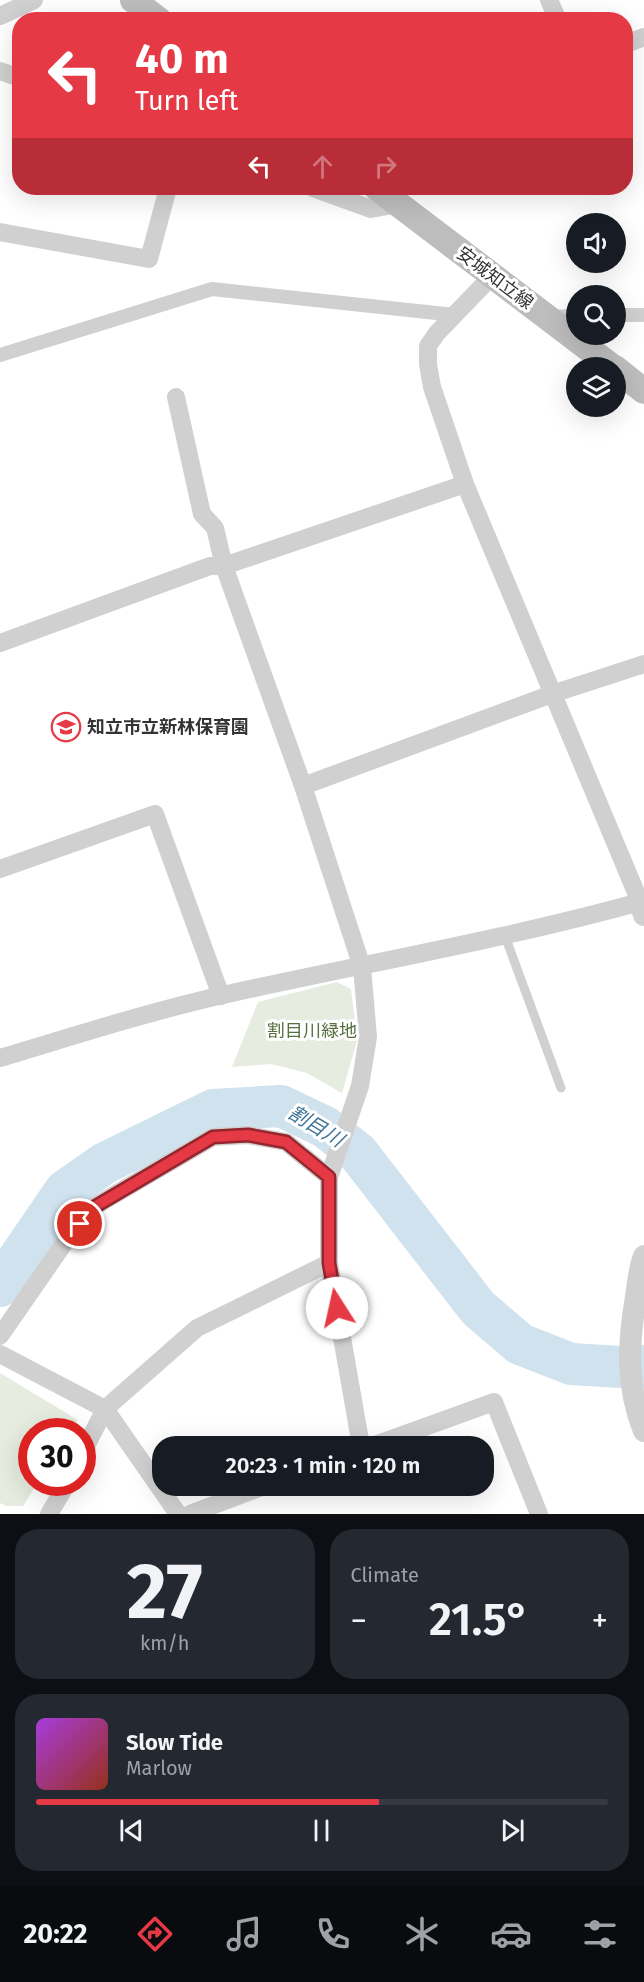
<!DOCTYPE html>
<meta charset="utf-8">
<style>
:root{--surface:#171b24;--page:#242831;--text:#f1f3f6;--muted:#9ea1a6;--line:#363941;--accent:#e63946}
body{margin:0;font-family:"Fira Sans","Noto Sans JP",sans-serif;background:var(--page);color:var(--text);height:100vh;display:flex;flex-direction:column;font-size:22px;white-space:nowrap}
*{box-sizing:border-box;margin:0}
p{font-size:20px;color:var(--muted)}
.icon{flex:none;width:33px;height:33px;fill:none;stroke:currentColor;stroke-width:2;stroke-linecap:round;stroke-linejoin:round}
.map{position:relative;height:1514px;overflow:hidden}
.drawer{display:flex;flex-direction:column;gap:15px;padding:15px;background:#0d0f14;flex:1}
.drawer>*{flex:none}
.hud{position:absolute;left:12px;top:12px;width:621px;height:183px;border-radius:24px;box-shadow:0 6px 24px #0002;background:#e63946;color:#fff;overflow:hidden}
.controls{position:absolute;left:566px;top:213px;display:grid;gap:12px}
.controls a{display:grid;place-items:center;width:60px;height:60px;border-radius:50%;background:var(--surface);box-shadow:0 6px 24px #0002;font-size:30px}
.speed{position:absolute;left:18px;top:1418px;display:flex;gap:12px;font-size:30px;font-weight:700;text-align:center}
.speed>*{display:grid;place-content:center;width:78px;height:78px;border-radius:50%;background:var(--surface);box-shadow:0 6px 24px #0002;line-height:1}
.speed .limit{border:9px solid #d22;background:#fff;color:#111}
.pin{position:absolute;display:grid;place-items:center;width:51px;height:51px;color:#fff;margin:-26px;border:3px solid #fff;border-radius:50%;box-shadow:0 2px 6px #0007}
.me{position:absolute;width:66px;margin:-33px;rotate:350deg;stroke-linejoin:round;filter:drop-shadow(0 0 4px #0008)}
.turn{display:flex;align-items:center;gap:21px;height:126px;padding:0 24px;font-size:27px}
.turn .icon{width:78px;height:78px;stroke-width:2.5}
.turn b{display:block;font-size:42px;line-height:51px}
.lanes{display:flex;align-items:center;height:57px;padding:0 24px;background:#0003;justify-content:center;gap:30px;direction:ltr}
.lanes .off{opacity:.35}
.big{font-size:45px;font-weight:600;line-height:1.1}
.drawer .widget{flex:1;display:flex;flex-direction:column;justify-content:center;gap:9px;min-width:0;padding:0 21px;border-radius:24px;background:var(--page)}
.drawer .dial{align-items:center;gap:0}
.dial b{font-size:78px;line-height:1}
.song{display:flex;align-items:center;gap:18px}
.cover{width:72px;height:72px;border-radius:9px;background:linear-gradient(135deg,hsl(280 70% 55%),hsl(10 70% 35%))}
.played{height:6px;border-radius:3px;background:linear-gradient(90deg,var(--accent) 60%,var(--line) 60%)}
.keys{display:flex;justify-content:space-around;direction:ltr}
.heat{display:flex;justify-content:space-between;align-items:center;font-size:33px;direction:ltr}
.drawer .tiles{flex:1;display:grid;gap:15px;grid-template-columns:1fr 1fr}
.widget:last-child{grid-column:span 2}
.trip{position:absolute;left:152px;top:1436px;width:342px;height:60px;border-radius:24px;background:var(--surface);box-shadow:0 6px 24px #0002;font-weight:600;line-height:60px;text-align:center}
.tab-bar{display:flex;height:96px;justify-content:space-around;align-items:center;background:#090b0e;color:var(--muted)}
.tab-bar .icon{width:42px;height:42px}
.tab-bar .current{color:var(--accent)}
.tab-bar b{font-size:27px;color:var(--text)}
.map>svg:first-child{display:block}
</style>
<div class="map">
<svg width="644" height="1514" viewBox="0 0 644 1514">
<rect width="100%" height="100%" fill="#fff"/>
<path fill="#e6ecdf" d="M337,982L351,989L357,1041L342,1093L307,1073L271,1064L232,1067L258,1002Z
M0,1373L78,1420L71,1431H32V1482H38L23,1506H6L0,1503Z"/>
<g fill="none" stroke-linecap="round" stroke-linejoin="round">
<path stroke="#cfe2ee" stroke-width="42" d="M0,1286L65,1191L105,1163L213,1110L281,1106L325,1127L358,1153L478,1308L520,1344L571,1364L638,1368L644,1366"/>
<path stroke="#d0d0d0" stroke-width="9" d="M505,936L561,1088"/>
<path stroke="#d0d0d0" stroke-width="14" d="M615,315H644
M549,317L576,316
M0,355L212,289L455,315"/>
<path stroke="#d0d0d0" stroke-width="18" d="M549,0L558,20
M0,16L34,0
M626,44L644,37
M0,71L20,78
M313,188L371,209L398,204
M0,232L149,259L168,188
M176,397L202,514L215,528L224,566L303,786L362,967L368,1037L360,1086L329,1177V1263L361,1446
M0,643L210,566H224L465,484
M303,786L552,694L644,664
M0,869L155,814L221,996
M0,1058C74,1036 148,1012 223,995C362,964 502,940 640,902L465,484L432,387L428,364V346L437,333L492,276
M0,1336L65,1242L95,1206L213,1137L248,1135L286,1142L329,1177
M0,1354L105,1409L178,1514
M372,1446L494,1402L539,1514
M82,1454L105,1409L197,1328L329,1263
M49,1514L68,1482
M190,1514L267,1485"/>
<path stroke="#d0d0d0" stroke-width="22" d="M644,900L640,902L644,915
M644,1256C639,1269 638,1283 636,1297C628,1343 626,1387 644,1431"/>
<path stroke="#bdbdbd" stroke-width="26" d="M133,0L159,20
M377,188L614,368
M615,368L644,391"/>
</g>
<g fill="none" stroke-linecap="round" stroke-linejoin="round">
<g stroke="#96252e" stroke-width="15">
<path id="route" d="M80,1224L96,1206L213,1137L248,1135L286,1142L329,1177V1263L337,1308"/>
</g>
<use href="#route" stroke="#e63946" stroke-width="10"/>
</g>
<defs>
<g id="school-ring" transform="scale(1.5)"><circle r="9.5" fill="#fff" stroke="#e63946" stroke-width="1.5"/><path d="M0-5L7-2L0 1L-7-2ZM-4 1L0 2.5L4 1V4Q0 6-4 4Z" fill="#e63946"/></g>
</defs>
<g fill-rule="evenodd">
<use href="#school-ring" x="66" y="727"/>
</g>
<g text-anchor="middle" stroke-width="6" stroke-linejoin="round" paint-order="stroke">
<g font-size="18" fill="#333" stroke="#fff">
<text transform="translate(495 278) rotate(37)" y="6">安城知立線</text>
</g>
<g font-size="18" font-weight="bold" fill="#333" stroke="#fff" text-anchor="start">
<text x="87" y="733">知立市立新林保育園</text>
</g>
<g font-size="18" fill="#56703f" stroke="#fff">
<text x="312" y="1037">割目川緑地</text>
</g>
<g font-size="20" font-style="italic" fill="#3f7597" stroke="#fff">
<text transform="translate(316 1126) rotate(31)" y="7">割目川</text>
</g>
</g>
</svg>
<div class="controls">
<a><svg class="icon" aria-label="sound" viewBox="0 0 24 24"><path d="M4 9h4l5-4v14l-5-4H4zM17 9q2 3 0 6"/></svg></a>
<a><svg class="icon" aria-label="search" viewBox="0 0 24 24"><circle cx="10" cy="10" r="6"/><path d="M15 15l6 6"/></svg></a>
<a><svg class="icon" aria-label="layers" viewBox="0 0 24 24"><path d="M12 4l9 5-9 5-9-5zM3 14l9 5 9-5"/></svg></a>
</div>
<div class="speed"><div class="limit">30</div></div>
<div class="pin" style="left:80px;top:1224px;background:#d93025"><svg class="icon" aria-label="arrive" viewBox="0 0 24 24"><path d="M6 21V4h12l-3 4 3 4H6"/></svg></div>
<svg class="me" style="left:337px;top:1308px" viewBox="-20 -20 40 40"><circle r="19" fill="#fff"/><path d="M0-13L10 11 0 6-10 11z" fill="#e63946"/></svg>
<div class="trip">20:23 · 1 min · 120 m</div>
<div class="hud">
<div class="turn"><svg class="icon" aria-label="left" viewBox="0 0 24 24"><path d="M17 20v-9H6M10 6l-5 5 5 5"/></svg><div><b>40 m</b>Turn left</div></div>
<div class="lanes"><svg class="icon" aria-label="left" viewBox="0 0 24 24"><path d="M17 20v-9H6M10 6l-5 5 5 5"/></svg><svg class="icon off" aria-label="ahead" viewBox="0 0 24 24"><path d="M12 20V5M6 11l6-6 6 6"/></svg><svg class="icon off" aria-label="right" viewBox="0 0 24 24"><path d="M7 20v-9h11M14 6l5 5-5 5"/></svg></div>
</div>
</div>
<section class="drawer">
<div class="tiles">
<div class="widget dial"><b>27</b><p>km/h</p></div>
<div class="widget"><p>Climate</p>
<div class="heat"><a>−</a><b class="big">21.5°</b><a>+</a></div>
</div>
<div class="widget">
<div class="song"><i class="cover"></i><div><b>Slow Tide</b><p>Marlow</p></div></div>
<div class="played"></div>
<div class="keys"><svg class="icon" aria-label="previous" viewBox="0 0 24 24"><path d="M18 5L8 12l10 7zM5 5v14"/></svg><svg class="icon" aria-label="pause" viewBox="0 0 24 24"><path d="M8 5v14M16 5v14"/></svg><svg class="icon" aria-label="next" viewBox="0 0 24 24"><path d="M6 5l10 7-10 7zM19 5v14"/></svg></div>
</div>
</div>
</section>
<nav class="tab-bar">
<b>20:22</b>
<svg class="icon current" aria-label="directions" viewBox="0 0 24 24"><path d="M12 3l9 9-9 9-9-9zM9 14v-3h6M13 9l2 2-2 2"/></svg>
<svg class="icon" aria-label="music" viewBox="0 0 24 24"><path d="M9 18V5l10-2v13"/><circle cx="6" cy="18" r="3"/><circle cx="16" cy="16" r="3"/></svg>
<svg class="icon" aria-label="phone" viewBox="0 0 24 24"><path d="M5 4h4l2 5-3 2q2 4 5 5l2-3 5 2v4C11 20 4 13 5 4z"/></svg>
<svg class="icon" aria-label="climate" viewBox="0 0 24 24"><path d="M12 3v18M4 7l16 10M4 17L20 7"/></svg>
<svg class="icon" aria-label="car" viewBox="0 0 24 24"><path d="M5 17H2v-5l4-1 3-4h7l3 4 3 1v5h-3M9 17h6M6 11h13"/><circle cx="7" cy="17" r="2"/><circle cx="17" cy="17" r="2"/></svg>
<svg class="icon" aria-label="filters" viewBox="0 0 24 24"><path d="M4 7h16M4 17h16"/><circle cx="9" cy="7" r="2"/><circle cx="15" cy="17" r="2"/></svg>
</nav>
